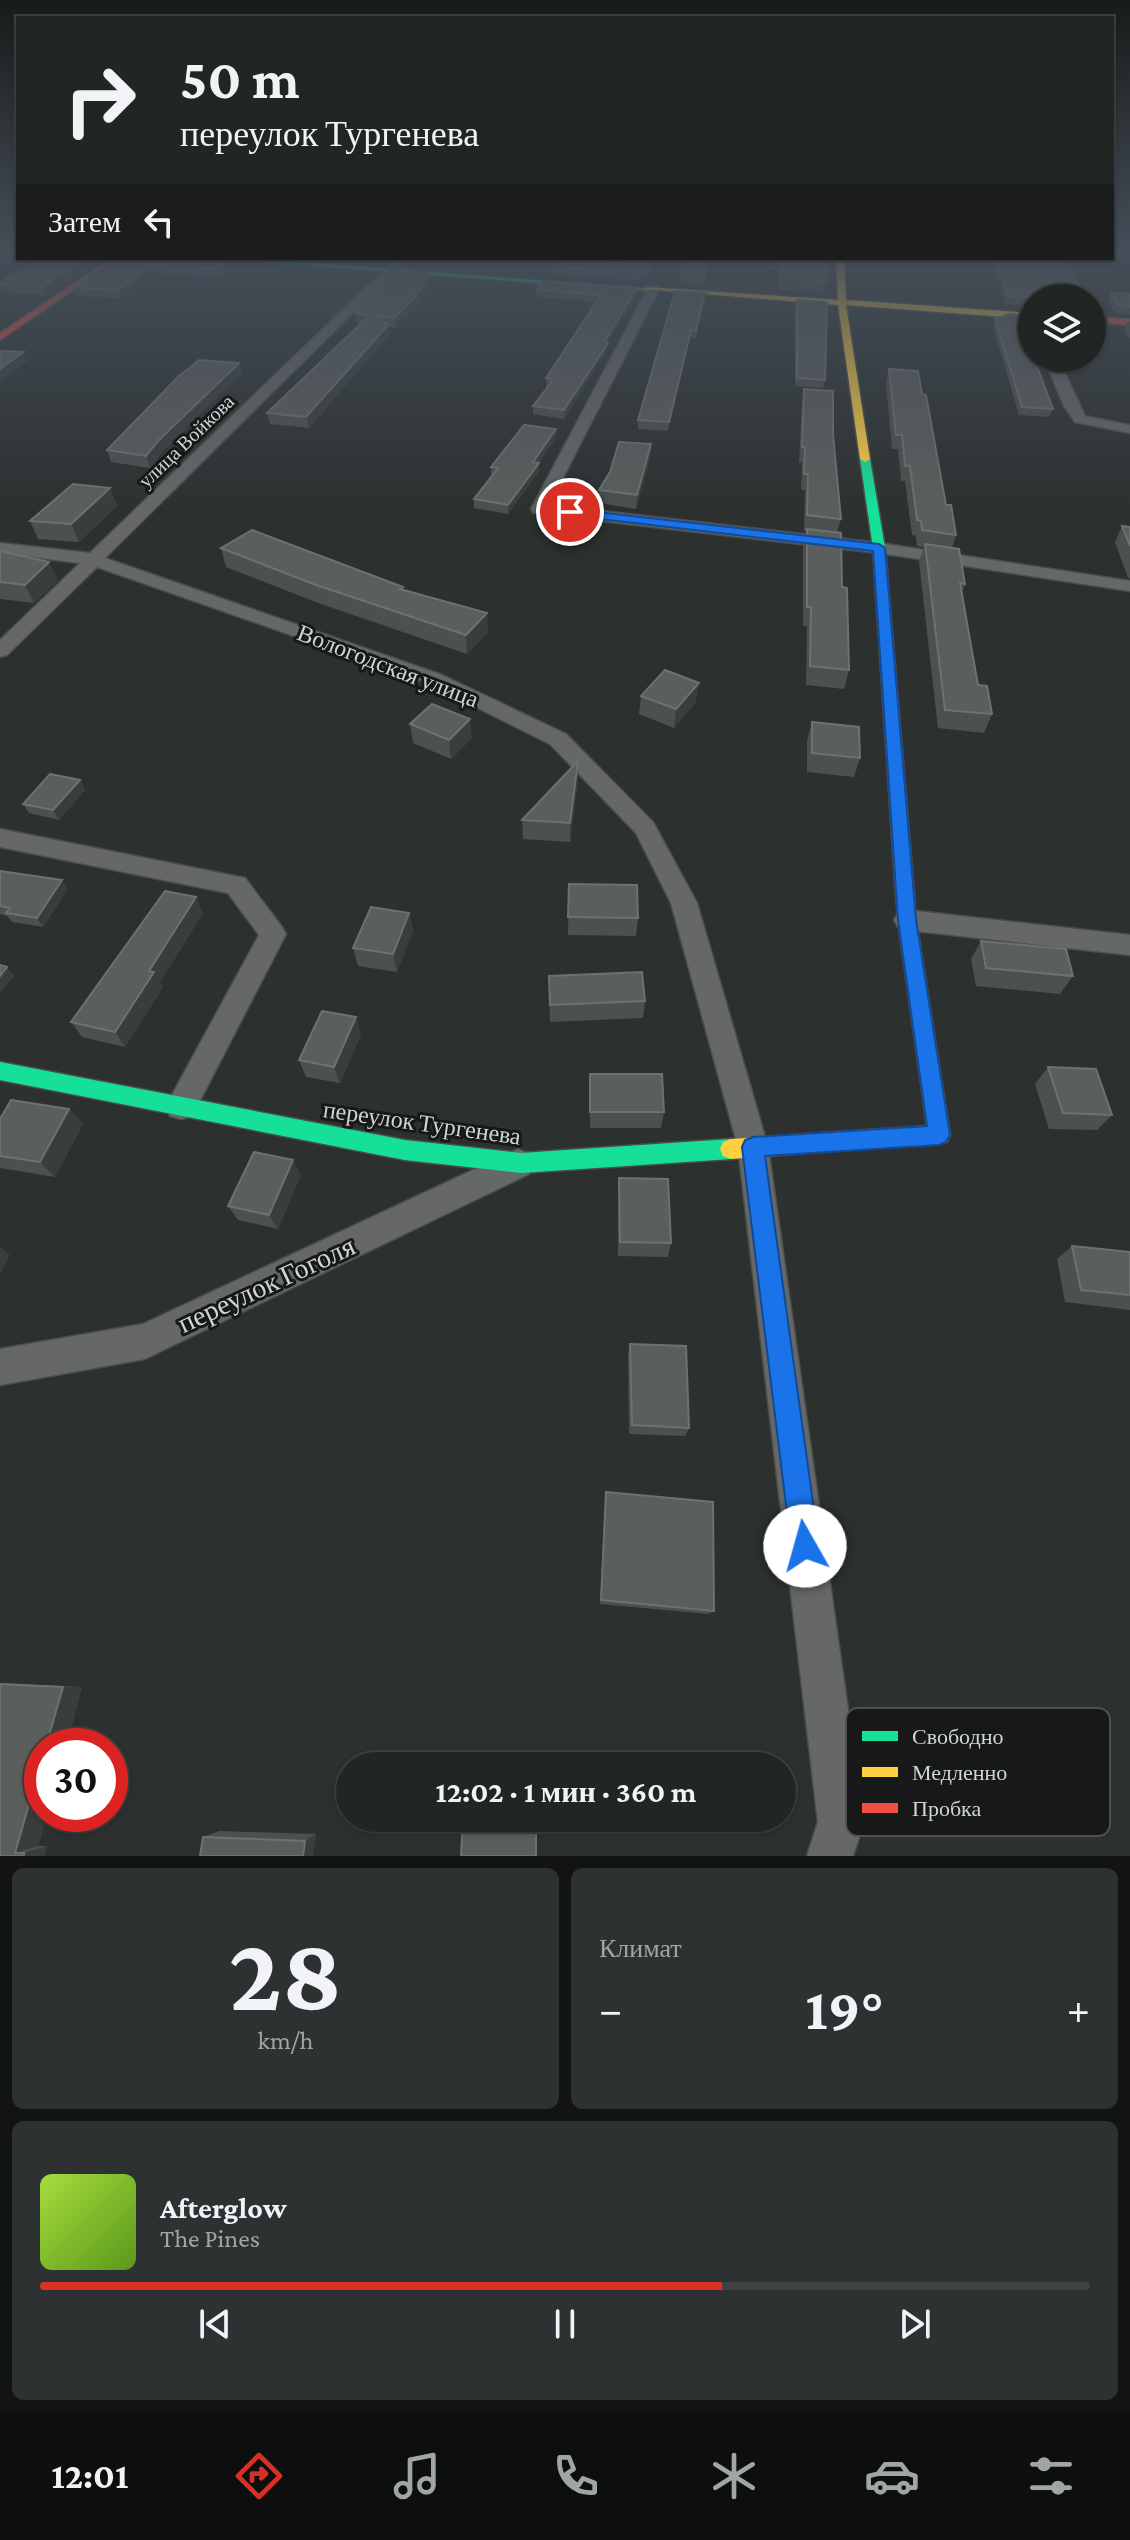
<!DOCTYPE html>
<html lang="ru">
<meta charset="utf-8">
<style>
:root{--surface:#212524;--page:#2d3131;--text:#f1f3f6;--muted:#a2a5a6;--line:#3e4241;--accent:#d93025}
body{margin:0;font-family:"Crimson Pro",serif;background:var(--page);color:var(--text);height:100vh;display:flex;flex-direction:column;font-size:30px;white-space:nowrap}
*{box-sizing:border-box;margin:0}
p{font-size:26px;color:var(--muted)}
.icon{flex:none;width:44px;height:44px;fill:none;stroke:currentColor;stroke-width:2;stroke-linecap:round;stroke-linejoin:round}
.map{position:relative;height:1856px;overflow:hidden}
.panel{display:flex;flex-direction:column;gap:12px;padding:12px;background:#121414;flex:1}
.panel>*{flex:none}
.banner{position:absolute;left:16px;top:16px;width:1098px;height:244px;border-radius:0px;box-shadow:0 2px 6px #0004,0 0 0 2px var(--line);background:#212524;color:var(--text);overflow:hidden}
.tools{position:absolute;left:1018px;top:284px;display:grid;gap:16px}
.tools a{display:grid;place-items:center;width:88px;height:88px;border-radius:50%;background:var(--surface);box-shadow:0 2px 6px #0004,0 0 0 2px var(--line);font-size:40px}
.speed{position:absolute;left:24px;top:1728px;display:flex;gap:16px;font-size:40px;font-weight:700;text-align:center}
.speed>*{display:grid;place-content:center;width:104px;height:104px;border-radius:50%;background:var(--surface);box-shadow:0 2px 6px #0004,0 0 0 2px var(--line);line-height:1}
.speed .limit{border:12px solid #d22;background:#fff;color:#111}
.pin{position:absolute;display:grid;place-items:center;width:68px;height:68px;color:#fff;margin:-34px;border:4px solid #fff;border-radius:50%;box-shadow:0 2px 8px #0007}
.me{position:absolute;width:88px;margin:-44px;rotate:353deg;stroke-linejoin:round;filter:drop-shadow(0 0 6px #0008)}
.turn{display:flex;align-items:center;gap:28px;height:168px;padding:0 32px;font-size:36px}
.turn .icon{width:104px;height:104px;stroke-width:2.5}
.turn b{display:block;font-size:56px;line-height:68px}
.then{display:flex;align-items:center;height:76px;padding:0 32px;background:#0003;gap:16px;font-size:30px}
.big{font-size:60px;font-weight:700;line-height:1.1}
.panel .card{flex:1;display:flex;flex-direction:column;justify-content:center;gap:12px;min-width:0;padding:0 28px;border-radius:12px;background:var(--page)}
.panel .dial{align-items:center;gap:0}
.dial b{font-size:104px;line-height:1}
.song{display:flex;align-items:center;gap:24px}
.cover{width:96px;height:96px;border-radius:12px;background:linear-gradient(135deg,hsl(80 70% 55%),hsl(90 70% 35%))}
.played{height:8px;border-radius:4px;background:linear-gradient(90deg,var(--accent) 65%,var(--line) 65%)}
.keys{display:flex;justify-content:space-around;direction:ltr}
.heat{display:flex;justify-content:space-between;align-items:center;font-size:44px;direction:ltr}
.panel .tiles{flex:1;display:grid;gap:12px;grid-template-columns:1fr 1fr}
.card:last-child{grid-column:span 2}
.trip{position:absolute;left:336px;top:1752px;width:460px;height:80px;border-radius:40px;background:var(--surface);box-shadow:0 2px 6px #0004,0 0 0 2px var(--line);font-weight:700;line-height:80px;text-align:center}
.tab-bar{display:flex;height:128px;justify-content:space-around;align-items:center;background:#0d0f0e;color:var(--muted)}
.tab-bar .icon{width:56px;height:56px}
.tab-bar .selected{color:var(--accent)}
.tab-bar b{font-size:36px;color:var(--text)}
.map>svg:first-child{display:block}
</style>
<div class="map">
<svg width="1130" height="1856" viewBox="0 0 1130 1856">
<rect width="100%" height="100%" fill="#2c3130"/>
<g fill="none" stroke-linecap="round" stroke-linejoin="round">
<g stroke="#494e4d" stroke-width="3">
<path id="street" d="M392,258H402L394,272L105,558L442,675L566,734L653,822L697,903L768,1147L864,1822L853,1856H807L818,1822L738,1147L671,903L636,833L550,744L428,683L97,567L7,655L0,657V640L80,563L0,553V543L90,553L386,268Z
M654,285L660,288L549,505L879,543L1130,581V591L879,553L533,513L531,509L648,288Z
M1044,358H1058L1085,416L1130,425V433L1075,422L1064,406Z
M0,829L245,878L282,927L286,934L192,1116L181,1119L170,1116L166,1106L259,935L228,893L0,847Z
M907,910L1130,935V955L907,930L898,927L894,920L898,913Z
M518,1149L529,1154L534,1164L529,1174L157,1353L145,1359L0,1385V1349L143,1324Z"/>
</g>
<g stroke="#494e4d" stroke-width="3">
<path id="fast" d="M208,258H244L651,289L647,291Z
M865,456L870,459L885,548L913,881L904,887L895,881L873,548L860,459Z
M0,1062L405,1140L521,1153L731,1139L739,1142L742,1149L739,1156L731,1159L521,1173L405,1160L0,1080Z"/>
</g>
<g stroke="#494e4d" stroke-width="3">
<path id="slow" d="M836,258H844L846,300L1032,313V319L846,305L870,459L865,462L860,459L838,305L643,289L647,287L838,300Z
M904,875L913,881L916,920L950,1135L947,1142L731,1159L723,1156L720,1149L723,1142L731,1139L927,1126L898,920L895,881Z"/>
</g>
<g stroke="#494e4d" stroke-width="3">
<path id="jam" d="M112,258H121L0,340V333Z
M1092,317L1130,319V325L1092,323Z"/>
</g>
<use href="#street" fill="#666868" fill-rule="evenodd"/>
<use href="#fast" fill="#16e098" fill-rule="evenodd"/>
<use href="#slow" fill="#ffcf43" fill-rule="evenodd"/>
<use href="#jam" fill="#f24e42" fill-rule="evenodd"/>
</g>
<path fill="#4c504f" d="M41,258H100L45,295L1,292L0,283Z
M116,258L233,268L221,277L152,273L121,298L77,296L74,288Z
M362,258H390L386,262L365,261Z
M402,258H446L441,266L402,264Z
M766,258H828L827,281L825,293L778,290L780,270H765Z
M991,258H1065L1085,298H1032V305L1006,304Z
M707,265L703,285L679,283L680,276Z
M554,267L652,271L646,281L554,274Z
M430,272L431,282L415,308L396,328L388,327L389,335L309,428L270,424L267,413L360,324L357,323L356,313L387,279L386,273Z
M637,288V296L607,344V351L564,419L533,414V406L548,387H546V378L597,302L537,297V290Z
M705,293L696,339L690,338L668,431L638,429V420Z
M1111,293L1130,294V315L1115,313L1108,301Z
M797,300L825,380L823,388L795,386V307Z
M995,319L1053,409L1049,417L1019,415L993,327Z
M1127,322H1130V338H1128L1124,330Z
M239,363L242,373L162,452L150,468L111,462L107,450Z
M889,369L922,394L946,505L956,535L952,548L965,584L962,593L978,685L992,714L984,733L938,728L919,562L924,547L917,546L916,536L912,535L905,481H901L898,449H892L886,383Z
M804,389L833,434L841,519L837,532L849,670L844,689L806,685L807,626H803V547L807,532L804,531L805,490H801L802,463L799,462L802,404Z
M556,429V438L539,462V471L508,514L474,508V499L491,476V467Z
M650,458L636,509L599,503V490Z
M110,488L117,506L79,542L38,539L30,521Z
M1122,526L1130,527V578H1128L1115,542Z
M221,548L403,587L404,590L488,632L467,654L321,604L226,567Z
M0,551L58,580L34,603L0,599Z
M641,696L696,702L674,728L639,714Z
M812,722L860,758L854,777L807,772V741Z
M410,724L472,738L451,759L413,743Z
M80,780L85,790L59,820L29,813L23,804Z
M578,780L570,842L523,839L522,820Z
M0,871L68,889L43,927L12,922L7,916L0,914Z
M569,884L638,918L636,936L568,935Z
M203,913L160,982L163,987L125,1047L82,1037L71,1022Z
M409,913L413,931L397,972L358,966L353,948Z
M981,941L1073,976L1060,994L976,986L971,959Z
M549,976L645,1001L643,1018L550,1022Z
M361,1034L340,1083L306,1077L299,1060Z
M1048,1067L1112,1115L1097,1130L1049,1129L1035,1084Z
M590,1074L664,1112L661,1128H590Z
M69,1109L83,1124L55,1177L0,1168V1119Z
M301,1175L278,1229L238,1220L228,1206Z
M619,1178L671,1243L668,1257L618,1256V1192Z
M1072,1246L1130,1252V1310L1065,1302L1057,1259Z
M630,1344L689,1428L685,1436L629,1434L628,1355Z
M606,1492L714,1611L708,1614L600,1604L605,1499Z
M0,1683L82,1687L66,1746H42V1814H47L38,1846H47L44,1856H0Z
M219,1831L316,1834L313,1856L203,1837Z"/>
<path fill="#393e3d" d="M86,258H100L45,295L42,287Z
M441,258H446L441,266L440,259Z
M231,260L233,268L221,277L219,269Z
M652,264V271L646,281L647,273Z
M150,265L152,273L121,298L118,290Z
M430,272L431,282L415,308L396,328L394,318Z
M637,288V296L607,344V351L564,419V410Z
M388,325L389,335L309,428L306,417Z
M691,330L690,338L668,431L669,422Z
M23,352L27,362L0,382V369Z
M239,363L242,373L162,452L150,468L146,456L159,440Z
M556,429V438L533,471V462Z
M651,444L650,458L636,509L637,495Z
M539,463V471L508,514V505Z
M110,488L117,506L79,542L71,524Z
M49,562L58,580L34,603L25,585Z
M487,613L488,632L467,654L466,635Z
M699,683L696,702L674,728L676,709Z
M470,719L472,738L451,759L449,740Z
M578,761V780L570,842V823Z
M80,780L85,790L59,820L53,810Z
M62,880L68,889L43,927L37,918Z
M196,897L203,913L160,982L163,987L125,1047L115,1032L149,971Z
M409,913L413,931L397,972L393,954Z
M7,967L14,976L0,994V976Z
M356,1017L361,1034L340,1083L334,1067Z
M69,1109L83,1124L55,1177L40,1162Z
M293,1160L301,1175L278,1229L269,1215Z
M0,1247L10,1255L0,1275Z
M63,1687H82L66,1746H46Z
M42,1759V1814H47L38,1846L15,1853Z
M536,1818H537V1856H536Z
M316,1834L313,1856H303L305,1841Z
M47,1846L44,1856H24V1853Z"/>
<path fill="#5a5e5d" stroke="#6d7170" stroke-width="2" d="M41,258H86L42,287L0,285V283Z
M116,258H210L231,260L219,269L150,265L118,290L74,288Z
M778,258H828L827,281L780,278L782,258Z
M996,258H1065L1085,298H1044L1008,296Z
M560,259L652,264L647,273L554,267Z
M685,259L707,265L704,277L680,276Z
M390,269L430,272L414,298L394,318L378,316L388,325L306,417L267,413L370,315L356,313L389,276L386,273Z
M543,282L637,288L605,341L608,343L564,410L533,406L550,384L552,379L546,378L601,295L537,290Z
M675,291L705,293L696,331L691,330L669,422L638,420Z
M1111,293L1130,294V307L1118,305Z
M797,300L827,302L825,380L797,378Z
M1010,314L1018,315L1032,354V358H1034L1053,409L1022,407L995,319Z
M0,351L23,352L0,369Z
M199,360L239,363L159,440L146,456L107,450L178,377Z
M889,369L918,371L922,394L926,395L946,505H951L956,535L922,530L921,521L917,520L910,466H905L902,435H896Z
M804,389L833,391V434L841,519L807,515L808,474H804L805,447H802Z
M524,425L556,429L533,462L539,463L508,505L474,499L498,468L491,467Z
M619,442L651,444L637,495L599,490L610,472Z
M73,484L110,488L71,524L30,521Z
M1122,526L1130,527V546Z
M807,529L841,533L842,587L847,588L849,670L810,666L811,607H807Z
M252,530L403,587L400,589L487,613L466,635L316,585L221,548Z
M925,544L959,549L965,584L960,583L978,685L987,686L992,714L945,710Z
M0,551L49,562L25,585L0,582Z
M665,670L699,683L676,709L641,696Z
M432,704L470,719L449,740L410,724Z
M812,722L859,727L860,758L812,753Z
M578,761L570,823L522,820Z
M50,774L80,780L53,810L23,804Z
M0,871L62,880L37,918L6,913L10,908L0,906Z
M569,884L637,885L638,918L568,917Z
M165,891L196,897L149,971L154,972L115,1032L71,1022Z
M371,907L409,913L393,954L353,948Z
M981,941L1066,949L1073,976L986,968Z
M0,965L7,967L0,976Z
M642,972L645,1001L550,1005L549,976Z
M322,1011L356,1017L334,1067L299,1060Z
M1048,1067L1096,1069L1112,1115L1063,1113Z
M590,1074H662L664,1112H590Z
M11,1100L69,1109L40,1162L0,1156V1119Z
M254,1152L293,1160L269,1215L228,1206Z
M619,1178L668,1179L671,1243L620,1242Z
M1072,1246L1130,1252V1295L1081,1290Z
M630,1344L686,1346L689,1428L632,1425Z
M606,1492L713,1502L714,1611L601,1600Z
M0,1684L63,1687L46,1746H42V1759L15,1853H24V1856H0Z
M463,1818H536V1856H461Z
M203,1837L305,1841L303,1856H200Z"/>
<linearGradient id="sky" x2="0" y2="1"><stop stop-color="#181b1a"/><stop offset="0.49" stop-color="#454e59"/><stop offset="1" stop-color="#454e59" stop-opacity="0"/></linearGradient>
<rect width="1130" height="510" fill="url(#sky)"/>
<path fill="#1a73e8" stroke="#114b97" stroke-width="2" d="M570,509L879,544L885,548L916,920L950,1135L946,1142L939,1145L765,1156L819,1546L815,1556L805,1560L795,1556L791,1546L742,1147L745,1140L753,1137L927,1126L898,920L873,551L566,515L564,512Z"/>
<g text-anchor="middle" stroke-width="6" stroke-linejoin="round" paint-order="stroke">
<g font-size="20" fill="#d0d5d4" stroke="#161918">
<text transform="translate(186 441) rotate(-44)" y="7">улица Войкова</text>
</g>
<g font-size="24" fill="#d0d5d4" stroke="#161918">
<text transform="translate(388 666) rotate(21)" y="8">Вологодская улица</text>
<text transform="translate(422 1123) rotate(8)" y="8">переулок Тургенева</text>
</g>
<g font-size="28" fill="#d0d5d4" stroke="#161918">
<text transform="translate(266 1284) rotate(-25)" y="10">переулок Гоголя</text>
</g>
</g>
<rect x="846" y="1708" width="264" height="128" rx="12" fill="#161918" stroke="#4e5150" stroke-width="2"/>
<rect x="862" y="1731" width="36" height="10" fill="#16e098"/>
<rect x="862" y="1767" width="36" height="10" fill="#ffcf43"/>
<rect x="862" y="1803" width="36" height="10" fill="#f24e42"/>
<g font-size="22" fill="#d0d5d4">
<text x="912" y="1744">Свободно</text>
<text x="912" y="1780">Медленно</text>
<text x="912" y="1816">Пробка</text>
</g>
</svg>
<div class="tools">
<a><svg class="icon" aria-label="layers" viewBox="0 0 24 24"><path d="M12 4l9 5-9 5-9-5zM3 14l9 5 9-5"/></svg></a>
</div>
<div class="speed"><div class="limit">30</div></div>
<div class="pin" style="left:570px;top:512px;background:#d93025"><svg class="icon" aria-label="arrive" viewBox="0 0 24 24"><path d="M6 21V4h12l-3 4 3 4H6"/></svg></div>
<svg class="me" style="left:805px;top:1546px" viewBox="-20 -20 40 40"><circle r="19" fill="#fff"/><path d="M0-13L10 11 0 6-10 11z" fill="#1a73e8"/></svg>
<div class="trip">12:02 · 1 мин · 360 m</div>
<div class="banner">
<div class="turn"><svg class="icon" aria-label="right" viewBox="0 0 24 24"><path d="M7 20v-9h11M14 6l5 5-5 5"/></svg><div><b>50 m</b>переулок Тургенева</div></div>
<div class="then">Затем<svg class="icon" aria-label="left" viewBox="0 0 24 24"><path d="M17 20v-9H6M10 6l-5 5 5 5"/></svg></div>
</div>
</div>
<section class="panel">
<div class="tiles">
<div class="card dial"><b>28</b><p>km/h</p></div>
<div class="card"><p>Климат</p>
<div class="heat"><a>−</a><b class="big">19°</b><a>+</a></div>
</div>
<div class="card">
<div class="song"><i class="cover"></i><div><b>Afterglow</b><p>The Pines</p></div></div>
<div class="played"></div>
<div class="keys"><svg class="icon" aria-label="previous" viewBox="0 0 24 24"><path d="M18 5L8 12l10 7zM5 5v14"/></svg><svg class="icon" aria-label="pause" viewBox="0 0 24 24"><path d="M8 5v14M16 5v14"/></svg><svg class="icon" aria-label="next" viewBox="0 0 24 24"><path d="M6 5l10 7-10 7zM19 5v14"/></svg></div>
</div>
</div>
</section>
<nav class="tab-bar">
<b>12:01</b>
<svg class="icon selected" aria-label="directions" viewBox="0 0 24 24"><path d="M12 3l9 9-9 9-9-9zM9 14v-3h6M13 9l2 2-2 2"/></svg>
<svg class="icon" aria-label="music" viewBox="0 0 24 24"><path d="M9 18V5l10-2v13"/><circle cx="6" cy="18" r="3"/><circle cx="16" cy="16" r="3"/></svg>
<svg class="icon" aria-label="phone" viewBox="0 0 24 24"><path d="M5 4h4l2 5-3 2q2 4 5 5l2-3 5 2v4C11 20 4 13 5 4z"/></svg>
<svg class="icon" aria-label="climate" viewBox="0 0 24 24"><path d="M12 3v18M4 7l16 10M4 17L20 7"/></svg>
<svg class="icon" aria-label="car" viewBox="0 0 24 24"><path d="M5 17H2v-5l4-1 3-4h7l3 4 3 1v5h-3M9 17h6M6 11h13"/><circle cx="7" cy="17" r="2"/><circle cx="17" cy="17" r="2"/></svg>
<svg class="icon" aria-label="filters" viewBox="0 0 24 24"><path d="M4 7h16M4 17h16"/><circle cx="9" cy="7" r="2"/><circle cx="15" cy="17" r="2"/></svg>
</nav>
